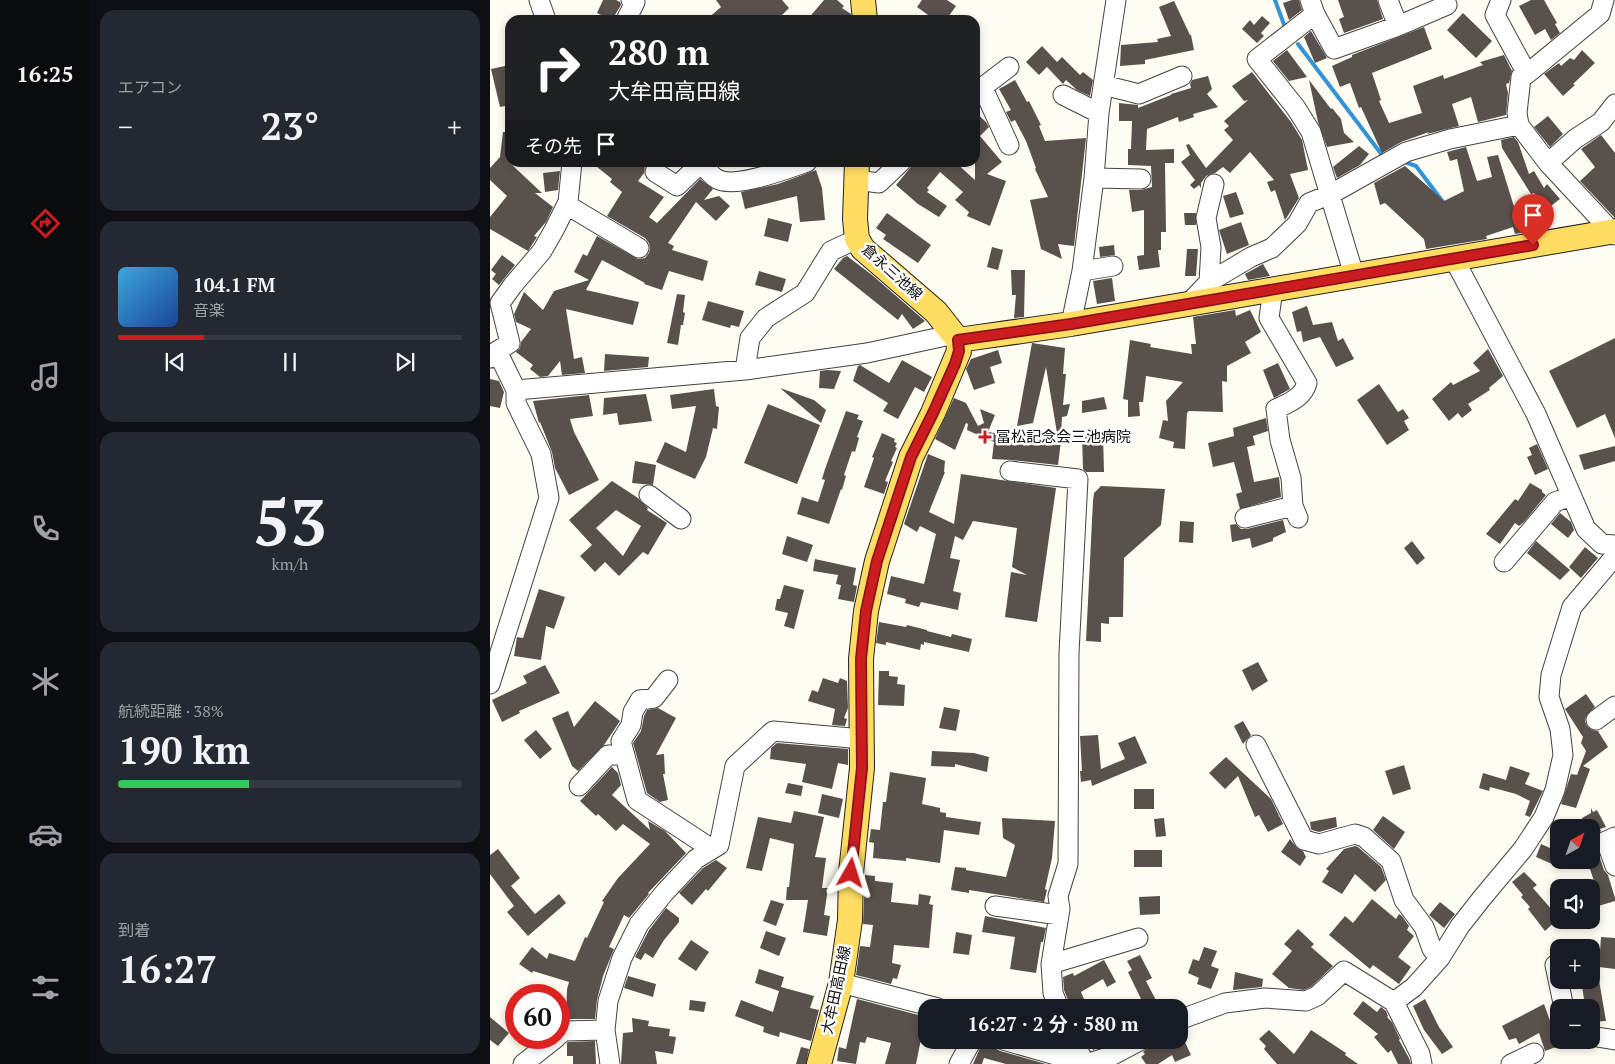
<!DOCTYPE html>
<html lang="ja">
<meta charset="utf-8">
<style>
:root{--surface:#171b24;--page:#242831;--text:#f1f3f6;--muted:#9ea1a6;--line:#363941;--accent:#cb1c20}
body{margin:0;font-family:"PT Serif","Noto Sans JP",serif;background:var(--page);color:var(--text);height:100vh;display:flex;flex-direction:column;font-size:19px;white-space:nowrap}
*{box-sizing:border-box;margin:0}
p{font-size:16px;color:var(--muted)}
.icon{flex:none;width:28px;height:28px;fill:none;stroke:currentColor;stroke-width:2;stroke-linecap:round;stroke-linejoin:round}
.map{position:relative;flex:1;overflow:hidden}
.details{display:flex;flex-direction:column;gap:10px;padding:10px;background:#0d0f14;width:400px}
.details>*{flex:none}
.hud{position:absolute;left:15px;top:15px;width:475px;height:152px;border-radius:15px;box-shadow:0 2px 8px #0003;background:#202124;color:#fff;overflow:hidden}
.needle{width:32px;rotate:40deg}
.controls{position:absolute;left:1060px;top:819px;display:grid;gap:10px}
.controls a{display:grid;place-items:center;width:50px;height:50px;border-radius:10px;background:var(--surface);box-shadow:0 2px 8px #0003;font-size:25px}
.speed{position:absolute;left:15px;top:984px;display:flex;gap:10px;font-size:25px;font-weight:700;text-align:center}
.speed>*{display:grid;place-content:center;width:65px;height:65px;border-radius:50%;background:var(--surface);box-shadow:0 2px 8px #0003;line-height:1}
.speed .limit{border:8px solid #d22;background:#fff;color:#111}
.pin{position:absolute;display:grid;place-items:center;width:42px;height:42px;color:#fff;margin:-51px -21px;border-radius:50% 50% 50% 0;rotate:-45deg;box-shadow:0 0 5px #0007}
.pin .icon{rotate:45deg}
.me{position:absolute;width:55px;margin:-28px;rotate:6deg;stroke-linejoin:round;filter:drop-shadow(0 0 4px #0008)}
.turn{display:flex;align-items:center;gap:18px;height:105px;padding:0 20px;font-size:22px}
.turn .icon{width:65px;height:65px;stroke-width:2.5}
.turn b{display:block;font-size:35px;line-height:42px}
.then{display:flex;align-items:center;height:48px;padding:0 20px;background:#0003;gap:10px;font-size:19px}
.big{font-size:38px;font-weight:700;line-height:1.1}
.details .card{flex:1;display:flex;flex-direction:column;justify-content:center;gap:8px;min-width:0;padding:0 18px;border-radius:15px;background:var(--page)}
.details .dial{align-items:center;gap:0}
.dial b{font-size:65px;line-height:1}
.song{display:flex;align-items:center;gap:15px}
.cover{width:60px;height:60px;border-radius:8px;background:linear-gradient(135deg,hsl(200 70% 55%),hsl(220 70% 35%))}
.played{height:5px;border-radius:2px;background:linear-gradient(90deg,var(--accent) 25%,var(--line) 25%)}
.keys{display:flex;justify-content:space-around;direction:ltr}
.heat{display:flex;justify-content:space-between;align-items:center;font-size:28px;direction:ltr}
.charge{height:8px;border-radius:4px;background:linear-gradient(90deg,#34c759 38%,var(--line) 0)}
.trip{position:absolute;left:428px;top:999px;width:270px;height:50px;border-radius:15px;background:var(--surface);box-shadow:0 2px 8px #0003;font-weight:700;line-height:50px;text-align:center}
main{display:flex;flex:1;min-height:0}
.tabs{display:flex;flex-direction:column;width:90px;justify-content:space-around;align-items:center;background:#090b0e;color:var(--muted)}
.tabs .icon{width:35px;height:35px}
.tabs .selected{color:var(--accent)}
.tabs b{font-size:22px;color:var(--text)}
.map>svg:first-child{display:block}
</style>
<main>
<nav class="tabs">
<b>16:25</b>
<svg class="icon selected" aria-label="directions" viewBox="0 0 24 24"><path d="M12 3l9 9-9 9-9-9zM9 14v-3h6M13 9l2 2-2 2"/></svg>
<svg class="icon" aria-label="music" viewBox="0 0 24 24"><path d="M9 18V5l10-2v13"/><circle cx="6" cy="18" r="3"/><circle cx="16" cy="16" r="3"/></svg>
<svg class="icon" aria-label="phone" viewBox="0 0 24 24"><path d="M5 4h4l2 5-3 2q2 4 5 5l2-3 5 2v4C11 20 4 13 5 4z"/></svg>
<svg class="icon" aria-label="climate" viewBox="0 0 24 24"><path d="M12 3v18M4 7l16 10M4 17L20 7"/></svg>
<svg class="icon" aria-label="car" viewBox="0 0 24 24"><path d="M5 17H2v-5l4-1 3-4h7l3 4 3 1v5h-3M9 17h6M6 11h13"/><circle cx="7" cy="17" r="2"/><circle cx="17" cy="17" r="2"/></svg>
<svg class="icon" aria-label="filters" viewBox="0 0 24 24"><path d="M4 7h16M4 17h16"/><circle cx="9" cy="7" r="2"/><circle cx="15" cy="17" r="2"/></svg>
</nav>
<section class="details">
<div class="card"><p>エアコン</p>
<div class="heat"><a>−</a><b class="big">23°</b><a>+</a></div>
</div>
<div class="card">
<div class="song"><i class="cover"></i><div><b>104.1 FM</b><p>音楽</p></div></div>
<div class="played"></div>
<div class="keys"><svg class="icon" aria-label="previous" viewBox="0 0 24 24"><path d="M18 5L8 12l10 7zM5 5v14"/></svg><svg class="icon" aria-label="pause" viewBox="0 0 24 24"><path d="M8 5v14M16 5v14"/></svg><svg class="icon" aria-label="next" viewBox="0 0 24 24"><path d="M6 5l10 7-10 7zM19 5v14"/></svg></div>
</div>
<div class="card dial"><b>53</b><p>km/h</p></div>
<div class="card"><p>航続距離 · 38%</p><b class="big">190 km</b><div class="charge"></div></div>
<div class="card"><p>到着</p><b class="big">16:27</b></div>
</section>
<div class="map">
<svg width="1125" height="1064" viewBox="0 0 1125 1064">
<rect width="100%" height="100%" fill="#fffdf2"/>
<g fill="none" stroke-linecap="round" stroke-linejoin="round">
<path stroke="#3492d7" stroke-width="4" d="M785,0L796,30
M808,44L892,155
M912,161L926,166L953,202"/>
</g>
<path fill="#59514b" fill-rule="evenodd" d="M113,0H126L130,2L131,5L122,20L107,13Z
M226,0H292L299,8L287,20H216L231,7Z
M334,0H347L354,6L352,8L361,14V20H317Z
M432,0H457L466,6L456,20H445L427,7Z
M802,0H809L812,10L799,20L793,3Z
M848,0H887L893,19L854,33L849,19L854,17Z
M1041,0H1054L1067,23L1065,24L1070,33L1061,40L1055,29L1045,35L1029,6Z
M684,1L700,35H701L704,50L655,60V64L630,66L631,45L668,42L667,39L681,36L669,7Z
M973,13L1002,41L986,58L957,30Z
M772,16L780,23L771,33L774,36L767,43L752,29L760,20L764,25Z
M934,27L942,49L882,73L891,100L889,101L899,123L932,113L923,86L953,75L954,79L993,65L990,62L1014,55L1022,71L1019,83L1016,84L1018,93L1016,115L988,122L981,97L962,104L969,126L937,134L939,132L911,142L892,153L871,107L869,108L860,83L850,87L842,66L862,57V55Z
M821,31L837,58L825,63L814,37Z
M552,46L567,62L572,57L590,75L593,72L603,80L600,96L587,90L576,80L573,84L557,67L549,75L536,62Z
M797,50L817,77L799,81L783,61Z
M1092,50L1105,63L1083,84L1085,85L1073,96L1054,74L1069,63L1071,66L1080,58L1084,60Z
M15,66L20,90V105L10,107L1,69Z
M762,72L801,122L812,140L818,170L800,174L809,198L795,220L785,190L781,192L777,182L784,180L760,152L740,173L733,167L725,173L716,176L711,183V188L709,185L704,189L700,185L705,180L691,162L700,155L696,145L699,144L716,168L743,140L734,130L739,126L734,121L758,100L754,101L742,86Z
M718,76L722,89L717,94L728,107L703,114L704,117L689,122L688,117L657,129L656,150L684,149V163H675L676,232H671V250H668L670,267L649,270L647,256L654,255V210L642,212L639,190H651L662,187L661,166L638,165V149H641L642,121H629V103L648,105V108L681,95V94L701,88L700,84L702,80Z
M525,80L537,102L539,101L551,125L549,126L555,141L596,138L584,246L568,244L572,259L551,249L540,200L558,197L545,169L546,168L536,141L525,120L521,122L516,112L521,110L509,89Z
M819,80L841,109L842,108L851,119L854,133L864,142L837,147L828,122Z
M485,112L496,122L499,127L490,136L512,162L497,174L516,181L500,226L477,216L479,212L465,200L473,192L450,172L437,188L439,190L437,192L457,206L449,217L428,204L406,185L425,162H465L485,180Z
M1058,116L1073,134L1060,147L1044,127Z
M13,132H20V163L52,193H45L63,207L56,222L44,236L47,237L38,251L0,229V217L17,196L0,180V168L10,157Z
M1111,135L1125,153V218L1090,181L1105,167L1091,149Z
M1024,137L1028,142L1039,174L1044,171L1054,188L1057,184L1070,199L1057,209L1044,193L1041,194L1012,148L1011,140Z
M869,146L879,154L870,165L847,178L843,167Z
M976,147L987,181L1002,177L997,157L1008,155L1026,213L1035,210L1040,231L1025,234L1023,227L996,236L997,239L936,249L934,239L895,203L890,205L884,183L915,166L954,201L974,191L967,159L960,161L957,152Z
M101,162H159L155,166L154,173L148,181L174,197L159,217L167,223L210,179L223,189L214,200L229,196L240,206L226,221L206,202L178,243L184,246L182,250L218,261L213,281L179,271L172,290L154,284L155,283L112,260L96,290L149,302L143,325L76,309L84,359L92,357L95,373L72,375L70,361L58,376L50,377L40,369L43,365L26,352L30,348L31,342L41,329L26,322L24,314L34,292L53,310L64,291L99,280L84,272L93,254L97,256L107,236L148,259L155,258L159,253L160,249L159,243L155,238L117,216L132,192L120,182L122,179Z
M326,170L332,188L335,220L310,222L307,196L255,209L251,192L288,184Z
M70,171L68,190L55,192L53,173Z
M746,192L754,214L740,218L733,196Z
M397,213L441,245L428,263L393,239L396,235L386,228Z
M694,213H706V225H695Z
M278,218L302,224L298,242L274,236Z
M751,222L759,245L737,254L729,230Z
M624,245L625,255L610,257L609,247Z
M502,247L513,250L508,270L497,267Z
M697,249H708L706,276H695Z
M12,255L25,265L9,285L2,279L6,274L1,270Z
M357,256L382,275L435,321L423,329L412,314L408,320L344,269L353,258Z
M773,264L780,276L758,280L755,274Z
M521,270H535L534,317L524,318L526,295H522Z
M269,271L296,279L292,292L265,285Z
M622,278L625,301L607,304L603,281Z
M187,294L195,295L193,312L195,313L193,325H191L188,345L177,343Z
M218,301L254,311L249,327L241,325L240,328L212,320Z
M817,306L823,325L842,322L848,341L853,338L864,359L846,367L830,337L813,342L811,331L807,332L802,312Z
M745,310L746,316L760,310L771,332L755,342L761,353L737,366V382L732,381L733,412L699,411L697,413L695,449L683,448L684,442L669,438L673,420L678,421L676,401L693,382L656,376L653,402H649L650,416L638,417V400L633,399L640,340L661,344L660,347L702,354L701,344H706L703,317Z
M1125,338V438L1115,414L1087,428L1059,371Z
M542,343L575,348L573,374H576L573,405L580,404L577,416L572,417L571,433H567L556,367L543,423L527,426Z
M998,349L1013,376L999,388L1000,390L978,404L982,410L972,418L968,413L959,421L942,399L961,382L963,385L990,371L983,363Z
M508,350L512,363L500,367L505,383L484,390L476,369L481,359Z
M115,354L159,357L158,367L114,371Z
M412,360L442,377L434,392L425,387L408,419L393,411L398,403L363,381L368,366L370,365L399,383Z
M788,363L800,389L784,398L773,370Z
M337,370L351,371L344,389L329,388L330,371Z
M0,379L9,381L14,392L10,408L0,406Z
M889,384L908,412L913,409L919,418L914,421L919,430L897,445L867,400Z
M290,388L324,400L336,410L331,423Z
M224,389L226,406L229,407L227,429L223,428L216,457L205,479L166,462L175,442L196,452L206,406L182,409L180,395Z
M156,394L162,421L129,425L127,413L113,415L114,398Z
M99,395L103,416L80,419L84,432L109,480L79,495L65,468L62,452L50,422L49,423L43,401Z
M614,397L617,409L592,413V401Z
M464,398L476,403L488,426L494,423L490,409L505,415L498,432L516,435H541L540,437L571,441L568,465L521,460L502,459L504,442L477,430L478,424L476,423L465,450L445,439Z
M278,404L330,425L307,484L254,463Z
M356,411L369,415L367,419L373,421L367,437L369,438L365,452L362,451L354,475L356,476L352,490L351,489L339,524L307,514L312,497L328,502L335,480L332,479L335,469Z
M776,418L778,431L763,436L765,445L757,447L764,482L789,477L791,497L750,509L746,494L752,492L744,462L723,467L718,443L744,436L743,428Z
M392,433L405,439L404,442L407,443L405,447L407,448L401,461L403,462L395,481L398,482L394,494L374,487L384,458L382,457Z
M613,434L614,472H596L593,469L592,435Z
M1047,444L1058,469L1045,475L1037,457L1042,455L1039,448Z
M1125,446V461L1094,470L1089,455Z
M438,454L455,461L454,472H455L439,512L464,524L471,474L566,488L547,622L515,617L521,572L537,575L522,567L527,528L483,521L473,540L465,536L460,558L470,560L463,591L471,593L468,610L431,602L429,607L415,603L416,599L397,594L401,576L434,584L446,534L430,526L427,532L414,524Z
M145,461L166,465L163,485L142,483Z
M122,481L148,498L158,508L157,510L177,523L158,555L153,552L129,576L115,562L105,572L90,556L102,545L79,520ZM126,510L151,526L133,556L106,528Z
M1040,483L1052,490V492L1056,495L1034,522L1029,526L1025,523L1010,544L996,534L1025,499L1028,501Z
M611,486L675,489L671,525L634,558L633,617H619V624L611,623V642L596,641L603,501L604,493Z
M1070,513L1081,522L1084,530L1078,538L1061,524Z
M793,520L796,532L783,538V541L762,548L760,538L742,542L740,525L746,524L751,529H757Z
M690,521L704,522L703,543L689,542Z
M297,536L323,545L317,562L292,554Z
M922,541L935,558L927,565L914,548Z
M1046,541L1080,570L1070,580L1037,553Z
M1095,547L1108,558L1091,578L1079,567Z
M325,559L366,568L363,585L367,586L364,602L348,599L351,585L346,584L348,575L323,571Z
M294,585L314,590L304,629L294,626L298,613L285,610L287,599H290Z
M49,589L75,597L64,629L56,626L51,660L24,656L27,637L33,638Z
M389,622L416,627L417,625L437,630V631L461,637L462,634L482,639L479,652L434,642V645L431,644L430,650L396,642V645L386,643Z
M768,662L778,681L762,691L752,670Z
M55,665L70,693L29,711L30,713L12,722L2,700L37,683L33,676Z
M389,671H399V676L408,677L407,684L415,685L414,706L388,705Z
M333,678L348,683L350,678L357,681L358,708L354,718L357,719L355,726L342,725L345,709L318,701L322,690L328,692Z
M1096,694L1105,707L1096,716L1095,721L1097,726L1102,730L1108,731L1118,747L1093,766L1100,769L1086,808L1071,804L1081,774L1087,775L1096,751L1091,743L1093,737L1075,709Z
M105,701L130,721L114,745L88,771L82,766L62,718L78,711L84,727Z
M454,707L470,710L466,731L449,728Z
M168,708L186,718L166,755L174,754L175,774H173L178,800L170,802L157,793L143,743L151,731L154,716L157,710Z
M753,721L761,735L753,744L744,726Z
M46,730L62,749L50,759L34,740Z
M608,735L611,769L635,759L628,743L645,736L657,763L602,786L601,780L591,782L590,771H592L590,736Z
M287,743L358,749V765L348,763L342,789L312,782L316,764L280,759L281,748Z
M442,751L484,753L499,757L497,772L465,764V767L441,766Z
M736,757L781,799L793,824L778,832L769,815L765,817L748,776L735,789L719,773Z
M914,765L921,789L903,795L895,771Z
M1020,766L1040,773L1035,784L1053,791L1040,817L1035,815L1040,801L1026,794L1000,787L999,791L989,788L993,773L1016,780Z
M122,767L128,773L131,785L122,795L160,830L158,821L175,831L196,853L158,893L159,894L139,918L134,915L119,947L124,949L113,976L107,1000L105,1019H76L77,989L79,982L43,971L42,973L29,964L42,947L57,959L59,953L85,961L95,937L97,938L114,902L112,901L128,878L160,844L133,824L126,831L108,814L106,816L90,801Z
M400,772L436,778L432,804L450,808V812L456,813V817L491,822L489,835L454,830L450,863L416,858V861L383,858L384,843L379,842L381,829L390,830L393,802H396Z
M298,783L313,786L311,796L295,793Z
M644,789H664V809H644Z
M332,794L353,799L349,818L328,813Z
M1101,808L1103,812L1107,810L1116,827L1110,829L1111,831L1107,835L1105,844L1114,870L1118,875L1125,898V901L1105,907L1101,898V885L1105,884L1097,860H1101V828H1096L1092,818L1101,813Z
M304,811L334,817L325,857L336,858L332,888H338L334,915L340,916L337,936L313,932L318,900H296L297,887H299L304,844L280,838L272,871L256,868L268,817L301,823Z
M893,816L915,832L904,849L883,830Z
M846,817L847,827L829,832L822,830L821,829L820,822Z
M512,818L565,821L562,858L555,889L557,890L554,902L479,890V893L461,890L465,867L476,868V870L516,877L525,845L513,838Z
M674,818L676,836L666,837L664,819Z
M800,839L807,848L813,851L816,857L810,866L791,852Z
M1051,844L1069,852V867L1046,857Z
M865,846L868,847L891,867L896,880L885,892L865,874L852,894L832,882L839,871L836,869L854,849Z
M8,849L30,878L21,886L45,914L69,894L76,903L38,936L17,912L24,906L0,874V855Z
M644,850H672V867H644Z
M226,860L237,868L218,891L216,889L202,905L189,893L213,868Z
M1034,872L1047,885L1043,888L1069,918L1055,931L1038,909L1040,907L1031,897L1033,895L1022,882Z
M375,875L385,876V881L403,883L401,902L428,905L429,894L441,896L439,904L443,905L439,948L404,945L402,963L411,965L407,979L403,978L401,984L366,975L370,946L380,947L383,925L373,924Z
M670,896V914L650,915L649,897Z
M882,899L906,919L909,914L912,916L919,926L917,930L924,936L908,957L921,967L909,984L883,965L880,969L839,935L855,916L863,923Z
M281,900L294,904L286,926L273,921Z
M950,902L965,914L954,928L939,915Z
M176,908L189,918V922L174,940L163,958L155,953L151,960L145,957L159,930Z
M495,916L556,928L553,942H551L546,973L520,969L525,937L492,932Z
M808,929L824,944L821,947L843,966L821,987L814,990L799,988L782,974L802,951L794,944Z
M276,931L296,938L289,956L270,948Z
M466,932L482,935L479,955L463,953Z
M1111,937L1125,938V969L1109,967Z
M201,940L219,952L206,971L188,959Z
M714,947L727,951L721,966L729,969L721,989L707,984L709,978L698,973L703,959L709,961Z
M650,955L662,978L656,981L670,1008H635L651,999L638,972L642,970L637,961Z
M614,960L626,982L617,987L613,979L591,992L594,999L580,1005L574,990L573,977L583,973L584,976Z
M269,969L294,977L291,987L324,996L320,1008L329,1010L321,1041L290,1032L289,1037L273,1032L274,1027L245,1016L251,1000L283,1012L289,991L265,983Z
M745,972L773,979L772,987L743,990Z
M138,976L166,984L163,997L134,988Z
M1091,980H1109L1116,1021L1101,1022V1008H1098L1097,999H1094Z
M367,999L436,1017V1030L433,1029L426,1064H395L401,1043L377,1037L375,1043L370,1042L366,1064L347,1061L349,1047L356,1049Z
M935,999L949,1027L963,1047L952,1054L934,1030L923,1006Z
M200,1000L216,1002L214,1012L199,1010Z
M873,1001L887,1012L891,1007L896,1011L898,1016L897,1017L902,1022L910,1039L909,1040L919,1058L921,1064H908L901,1050L898,1053L884,1037L888,1034L863,1014Z
M1054,1004L1069,1046L1055,1051L1049,1033L1029,1044L1026,1038L1019,1040L1012,1026Z
M0,1017L19,1033L8,1046L0,1040Z
M142,1018L159,1021L158,1026L180,1029L179,1036L186,1037L183,1054L165,1051L167,1064H131L133,1033L143,1032Z
M779,1030L804,1054L821,1030L856,1053L855,1055L868,1064H787L774,1049L776,1046L769,1039Z
M598,1040H627L603,1050Z
M678,1040H694L701,1055L685,1062L682,1055L668,1064H656L651,1057L655,1054L653,1052L662,1044L663,1046Z
M105,1041L106,1064H83V1056H77V1043L78,1042Z
M493,1041L503,1044L505,1048L510,1051L556,1064H516L494,1058L492,1064H483Z
M311,1047L319,1049L316,1064H306Z"/>
<g fill="none" stroke-linecap="round" stroke-linejoin="round">
<g stroke="#424242" stroke-width="21">
<path id="minor" d="M49,0L56,20
M820,0L825,14L844,49L908,26L898,0
M1011,0L1005,15L1037,74
M1114,0L1110,14L1037,74L1031,77L1027,113L1029,125L1058,163L1125,235
M825,14L767,59L806,108L821,132L864,275
M136,20L145,2L141,0
M908,26L957,5
M613,85L649,94L692,76
M492,86L519,145
M485,93L519,67
M573,95L609,113
M210,162C215,167 221,176 227,179C245,189 297,169 317,162
M1058,163L1085,139L1111,122L1125,104
M165,172L187,186L212,162
M604,178L651,179
M366,180L389,183L411,162
M77,205L149,248
M964,259L1046,414L1096,529L1112,544L1125,545
M592,271L623,266
M719,282L721,247L716,218L724,184
M783,289L779,318L817,383C813,398 798,403 786,409L790,440L801,478L803,506L808,518
M698,304L719,282L761,257L782,248L807,224L819,203L841,194L916,152L960,139L1029,125
M581,324L592,271L604,178L609,113L626,0
M0,358L7,351L20,343L10,303L23,285L52,251L64,230L78,202L82,162
M255,370L260,338L276,318L315,293L341,251L367,239
M26,390L255,370L377,353L465,334
M520,471L588,479L579,653L578,864L568,896L570,909L561,964L563,993L569,1008
M159,495L191,519
M755,518L803,506
M1014,562L1065,502L1081,496
M178,680L164,698L150,700L143,712L141,725L131,741L147,800L222,849
M0,684L59,498L51,454L26,403V390L7,351
M1106,720L1125,706
M766,745L814,840L829,844L865,834L874,837L901,861L914,900L934,927L942,949L950,958
M89,786L118,755H135
M1125,837L1116,841L1125,866
M505,906L569,915
M561,964L648,938
M1065,965L1074,1008
M351,983L448,1008
M904,1002L924,987L950,958L970,926L992,898L1033,849L1054,817L1065,790L1073,755L1070,729L1059,697L1061,675L1082,607L1125,556
M689,1020L735,1003L775,998L816,1001L827,996L854,971L904,1002L930,1054L932,1064
M69,1035L74,1031L115,1030
M1101,1036L1125,1040
M513,1040L576,1058L581,1064
M583,1040L595,1064
M33,1064L66,1038
M120,1064L115,1030L118,1001L132,958L149,924L175,892L206,859L229,845L245,766L283,731L372,739
M469,1064L482,1040
M596,1064L621,1056L651,1040
M1021,1064L1044,1053"/>
</g>
<g stroke="#202020" stroke-width="26">
<path id="major" d="M373,0L375,20
M468,340L581,324L1125,231
M329,1064L351,983L360,920L361,873L372,768L371,659L376,611L387,561L421,457L443,413L469,351L468,340L446,312L373,249L367,239L365,219L367,162"/>
</g>
<use href="#minor" stroke="#fff" stroke-width="19"/>
<use href="#major" stroke="#ffdd62" stroke-width="24"/>
</g>
<g fill="none" stroke-linecap="round" stroke-linejoin="round">
<g stroke="#841215" stroke-width="12">
<path id="route" d="M361,873L372,768L371,659L376,611L387,561L421,457L443,413L465,364L469,351L468,340L581,324L1043,245"/>
</g>
<use href="#route" stroke="#cb1c20" stroke-width="9"/>
</g>
<path fill="#cb1c20" stroke="#fff" stroke-width="2" d="M492.5 429.5h5v5h5v5h-5v5h-5v-5h-5v-5h5z"/>
<g text-anchor="middle" stroke-width="5" stroke-linejoin="round" paint-order="stroke">
<g font-size="15" fill="#0f0f0f" stroke="#fff">
<text transform="translate(402 272) rotate(42)" y="5">倉永三池線</text>
<text transform="translate(346 990) rotate(-78)" y="5">大牟田高田線</text>
</g>
<g font-size="15" fill="#0f0f0f" stroke="#fff" text-anchor="start">
<text x="506" y="442">冨松記念会三池病院</text>
</g>
</g>
</svg>
<div class="controls">
<a><svg class="needle" viewBox="-14 -14 28 28"><path d="M0-13l5 13h-10z" fill="#e53935"/><path d="M0 13l5-13h-10z" fill="#9ea1a6"/></svg></a>
<a><svg class="icon" aria-label="sound" viewBox="0 0 24 24"><path d="M4 9h4l5-4v14l-5-4H4zM17 9q2 3 0 6"/></svg></a>
<a>+</a>
<a>−</a>
</div>
<div class="speed"><div class="limit">60</div></div>
<div class="pin" style="left:1043px;top:245px;background:#d93025"><svg class="icon" aria-label="arrive" viewBox="0 0 24 24"><path d="M6 21V4h12l-3 4 3 4H6"/></svg></div>
<svg class="me" style="left:361px;top:873px" viewBox="-20 -20 40 40"><path d="M0-17L14 15 0 8-14 15z" fill="#cb1c20" stroke="#fff" stroke-width="4"/></svg>
<div class="trip">16:27 · 2 分 · 580 m</div>
<div class="hud">
<div class="turn"><svg class="icon" aria-label="right" viewBox="0 0 24 24"><path d="M7 20v-9h11M14 6l5 5-5 5"/></svg><div><b>280 m</b>大牟田高田線</div></div>
<div class="then">その先<svg class="icon" aria-label="arrive" viewBox="0 0 24 24"><path d="M6 21V4h12l-3 4 3 4H6"/></svg></div>
</div>
</div>
</main>
